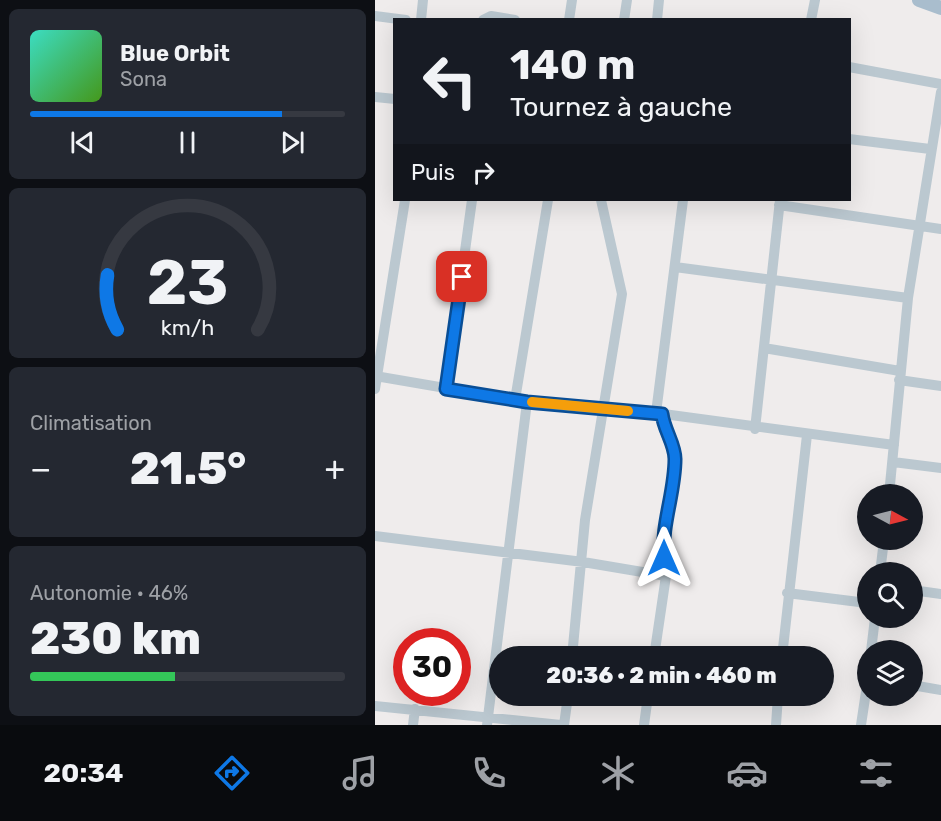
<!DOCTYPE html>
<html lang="fr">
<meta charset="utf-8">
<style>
:root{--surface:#171b24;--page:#242831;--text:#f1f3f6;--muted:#9ea1a6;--line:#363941;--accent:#0e78e6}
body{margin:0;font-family:Rubik,sans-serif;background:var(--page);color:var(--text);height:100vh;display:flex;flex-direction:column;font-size:22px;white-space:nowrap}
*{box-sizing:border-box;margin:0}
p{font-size:20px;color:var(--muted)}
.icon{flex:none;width:33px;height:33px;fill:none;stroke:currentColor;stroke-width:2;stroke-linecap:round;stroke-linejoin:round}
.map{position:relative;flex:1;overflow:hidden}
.sheet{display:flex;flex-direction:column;gap:9px;padding:9px;background:#0d0f14;width:375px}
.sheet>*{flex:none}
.banner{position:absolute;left:18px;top:18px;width:458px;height:183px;border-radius:0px;box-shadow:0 6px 24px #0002;background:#171b24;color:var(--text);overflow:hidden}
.needle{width:39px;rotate:97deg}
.buttons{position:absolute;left:482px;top:484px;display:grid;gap:12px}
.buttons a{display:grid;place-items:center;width:66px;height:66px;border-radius:50%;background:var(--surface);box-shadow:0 6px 24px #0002;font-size:30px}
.speed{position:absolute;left:18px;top:628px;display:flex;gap:12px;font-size:30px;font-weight:700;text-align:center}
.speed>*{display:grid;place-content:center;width:78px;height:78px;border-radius:50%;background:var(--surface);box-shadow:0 6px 24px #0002;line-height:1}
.speed .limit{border:9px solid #d22;background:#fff;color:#111}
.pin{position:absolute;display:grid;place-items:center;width:51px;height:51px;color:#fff;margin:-26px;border-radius:12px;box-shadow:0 3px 9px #0006}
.me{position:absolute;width:66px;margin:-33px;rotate:0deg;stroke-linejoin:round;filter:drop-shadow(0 0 4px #0008)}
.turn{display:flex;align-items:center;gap:21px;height:126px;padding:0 18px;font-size:27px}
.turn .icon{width:78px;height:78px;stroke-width:2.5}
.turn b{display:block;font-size:42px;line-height:51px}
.then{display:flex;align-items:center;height:57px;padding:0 18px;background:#0003;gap:12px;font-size:22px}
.big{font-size:45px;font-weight:800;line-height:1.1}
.sheet .card{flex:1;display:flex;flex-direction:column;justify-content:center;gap:9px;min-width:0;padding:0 21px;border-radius:9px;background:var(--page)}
.sheet .dial{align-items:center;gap:0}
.dial svg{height:156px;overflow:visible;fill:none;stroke:var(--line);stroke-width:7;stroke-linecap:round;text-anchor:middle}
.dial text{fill:var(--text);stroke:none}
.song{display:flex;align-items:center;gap:18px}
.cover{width:72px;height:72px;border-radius:9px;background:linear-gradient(135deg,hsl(170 70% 55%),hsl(100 70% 35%))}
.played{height:6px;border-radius:3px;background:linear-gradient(90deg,var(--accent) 80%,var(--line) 80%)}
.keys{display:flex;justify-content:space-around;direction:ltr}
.heat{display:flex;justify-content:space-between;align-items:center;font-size:33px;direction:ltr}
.charge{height:9px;border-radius:4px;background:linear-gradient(90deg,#34c759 46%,var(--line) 0)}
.trip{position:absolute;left:114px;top:646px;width:345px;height:60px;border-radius:30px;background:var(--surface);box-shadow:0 6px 24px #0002;font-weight:800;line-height:60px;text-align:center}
.tab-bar{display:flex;height:96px;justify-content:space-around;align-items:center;background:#090b0e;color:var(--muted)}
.tab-bar .icon{width:42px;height:42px}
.tab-bar .selected{color:var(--accent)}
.tab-bar b{font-size:27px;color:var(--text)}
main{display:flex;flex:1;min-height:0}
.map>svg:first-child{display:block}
</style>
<main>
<section class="sheet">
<div class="card">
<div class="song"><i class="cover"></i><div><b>Blue Orbit</b><p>Sona</p></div></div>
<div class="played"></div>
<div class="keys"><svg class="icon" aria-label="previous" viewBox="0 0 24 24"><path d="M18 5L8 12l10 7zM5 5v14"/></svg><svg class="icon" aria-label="pause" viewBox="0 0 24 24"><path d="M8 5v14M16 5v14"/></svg><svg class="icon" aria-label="next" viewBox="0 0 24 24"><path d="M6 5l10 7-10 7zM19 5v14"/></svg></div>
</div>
<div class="card dial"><svg viewBox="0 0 100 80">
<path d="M14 69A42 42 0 1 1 86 69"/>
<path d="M14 69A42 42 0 0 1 9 41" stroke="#0e78e6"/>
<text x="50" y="56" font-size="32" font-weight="700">23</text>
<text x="50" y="72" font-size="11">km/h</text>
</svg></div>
<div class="card"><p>Climatisation</p>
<div class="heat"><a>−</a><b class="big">21.5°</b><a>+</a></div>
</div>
<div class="card"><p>Autonomie · 46%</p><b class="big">230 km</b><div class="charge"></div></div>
</section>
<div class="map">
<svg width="566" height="725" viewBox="0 0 566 725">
<rect width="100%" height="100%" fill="#efecec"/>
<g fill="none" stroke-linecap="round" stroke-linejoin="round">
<path stroke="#bbc8d0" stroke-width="10" d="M0,16L31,20
M46,20L48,0
M108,20L116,16L140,20
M194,20L197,0
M249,20L252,0
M282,20L284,0
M436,20L440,0
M474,67L566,84
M0,97L20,99
M474,139L555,149
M404,205L566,229
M300,267L533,298
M389,348L525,371
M0,376L152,402L281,413L519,445
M524,380L566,386
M0,389L30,200
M71,389L97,200
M140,400L173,200
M281,413L308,200
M380,429L405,200
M518,462L566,468
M514,495L533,298L566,92
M0,536L208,562L291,576
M505,573L509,540
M537,590L566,594
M412,593L492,603
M496,651L500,618
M197,657L210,520L247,294L226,200
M279,657L291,576L287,540L300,458L288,427L287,414
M407,657L432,435
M537,685L566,690
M0,706L186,725
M38,725L40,709
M112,725L152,402
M189,725L193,696
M269,725L273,696
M401,725L403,696
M486,725L492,685"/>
<path stroke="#a9bdcd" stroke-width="14" d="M544,0L566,8"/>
</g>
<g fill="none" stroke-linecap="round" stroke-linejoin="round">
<g stroke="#094e96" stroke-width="15">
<path id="route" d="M87,277L71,389L152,402L287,414C289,430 300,444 300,459C300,493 286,524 289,558"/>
</g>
<use href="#route" stroke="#0e78e6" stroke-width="10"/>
<path stroke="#f59e0b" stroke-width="10" d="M157,402L253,411"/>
</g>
</svg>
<div class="buttons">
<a><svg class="needle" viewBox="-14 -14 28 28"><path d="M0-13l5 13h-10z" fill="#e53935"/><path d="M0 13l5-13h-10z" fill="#9ea1a6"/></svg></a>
<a><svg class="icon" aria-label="search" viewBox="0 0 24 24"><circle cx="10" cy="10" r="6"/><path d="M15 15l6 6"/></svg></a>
<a><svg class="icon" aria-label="layers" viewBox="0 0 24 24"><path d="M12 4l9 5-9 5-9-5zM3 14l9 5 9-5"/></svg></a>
</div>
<div class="speed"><div class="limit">30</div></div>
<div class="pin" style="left:87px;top:277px;background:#d93025"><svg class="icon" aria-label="arrive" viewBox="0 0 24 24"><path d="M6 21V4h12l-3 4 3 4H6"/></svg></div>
<svg class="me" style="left:289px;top:558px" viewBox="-20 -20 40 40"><path d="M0-17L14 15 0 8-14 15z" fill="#0e78e6" stroke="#fff" stroke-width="4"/></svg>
<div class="trip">20:36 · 2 min · 460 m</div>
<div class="banner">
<div class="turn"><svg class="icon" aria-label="left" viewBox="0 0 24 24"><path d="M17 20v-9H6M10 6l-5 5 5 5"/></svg><div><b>140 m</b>Tournez à gauche</div></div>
<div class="then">Puis<svg class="icon" aria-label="right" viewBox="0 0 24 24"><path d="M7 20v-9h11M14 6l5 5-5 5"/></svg></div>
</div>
</div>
</main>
<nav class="tab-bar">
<b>20:34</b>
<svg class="icon selected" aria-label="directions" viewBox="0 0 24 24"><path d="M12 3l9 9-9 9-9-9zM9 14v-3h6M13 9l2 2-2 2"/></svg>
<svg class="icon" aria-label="music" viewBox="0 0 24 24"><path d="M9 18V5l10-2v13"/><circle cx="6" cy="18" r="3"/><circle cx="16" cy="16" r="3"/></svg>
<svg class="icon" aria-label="phone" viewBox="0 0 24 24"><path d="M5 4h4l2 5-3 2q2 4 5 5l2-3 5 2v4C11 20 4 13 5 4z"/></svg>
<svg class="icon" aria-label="climate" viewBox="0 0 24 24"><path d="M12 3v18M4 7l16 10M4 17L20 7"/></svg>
<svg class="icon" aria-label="car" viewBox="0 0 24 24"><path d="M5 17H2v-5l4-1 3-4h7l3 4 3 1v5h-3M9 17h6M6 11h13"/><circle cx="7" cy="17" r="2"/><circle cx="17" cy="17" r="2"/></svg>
<svg class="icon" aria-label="filters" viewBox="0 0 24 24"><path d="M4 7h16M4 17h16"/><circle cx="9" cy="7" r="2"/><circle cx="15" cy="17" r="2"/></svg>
</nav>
